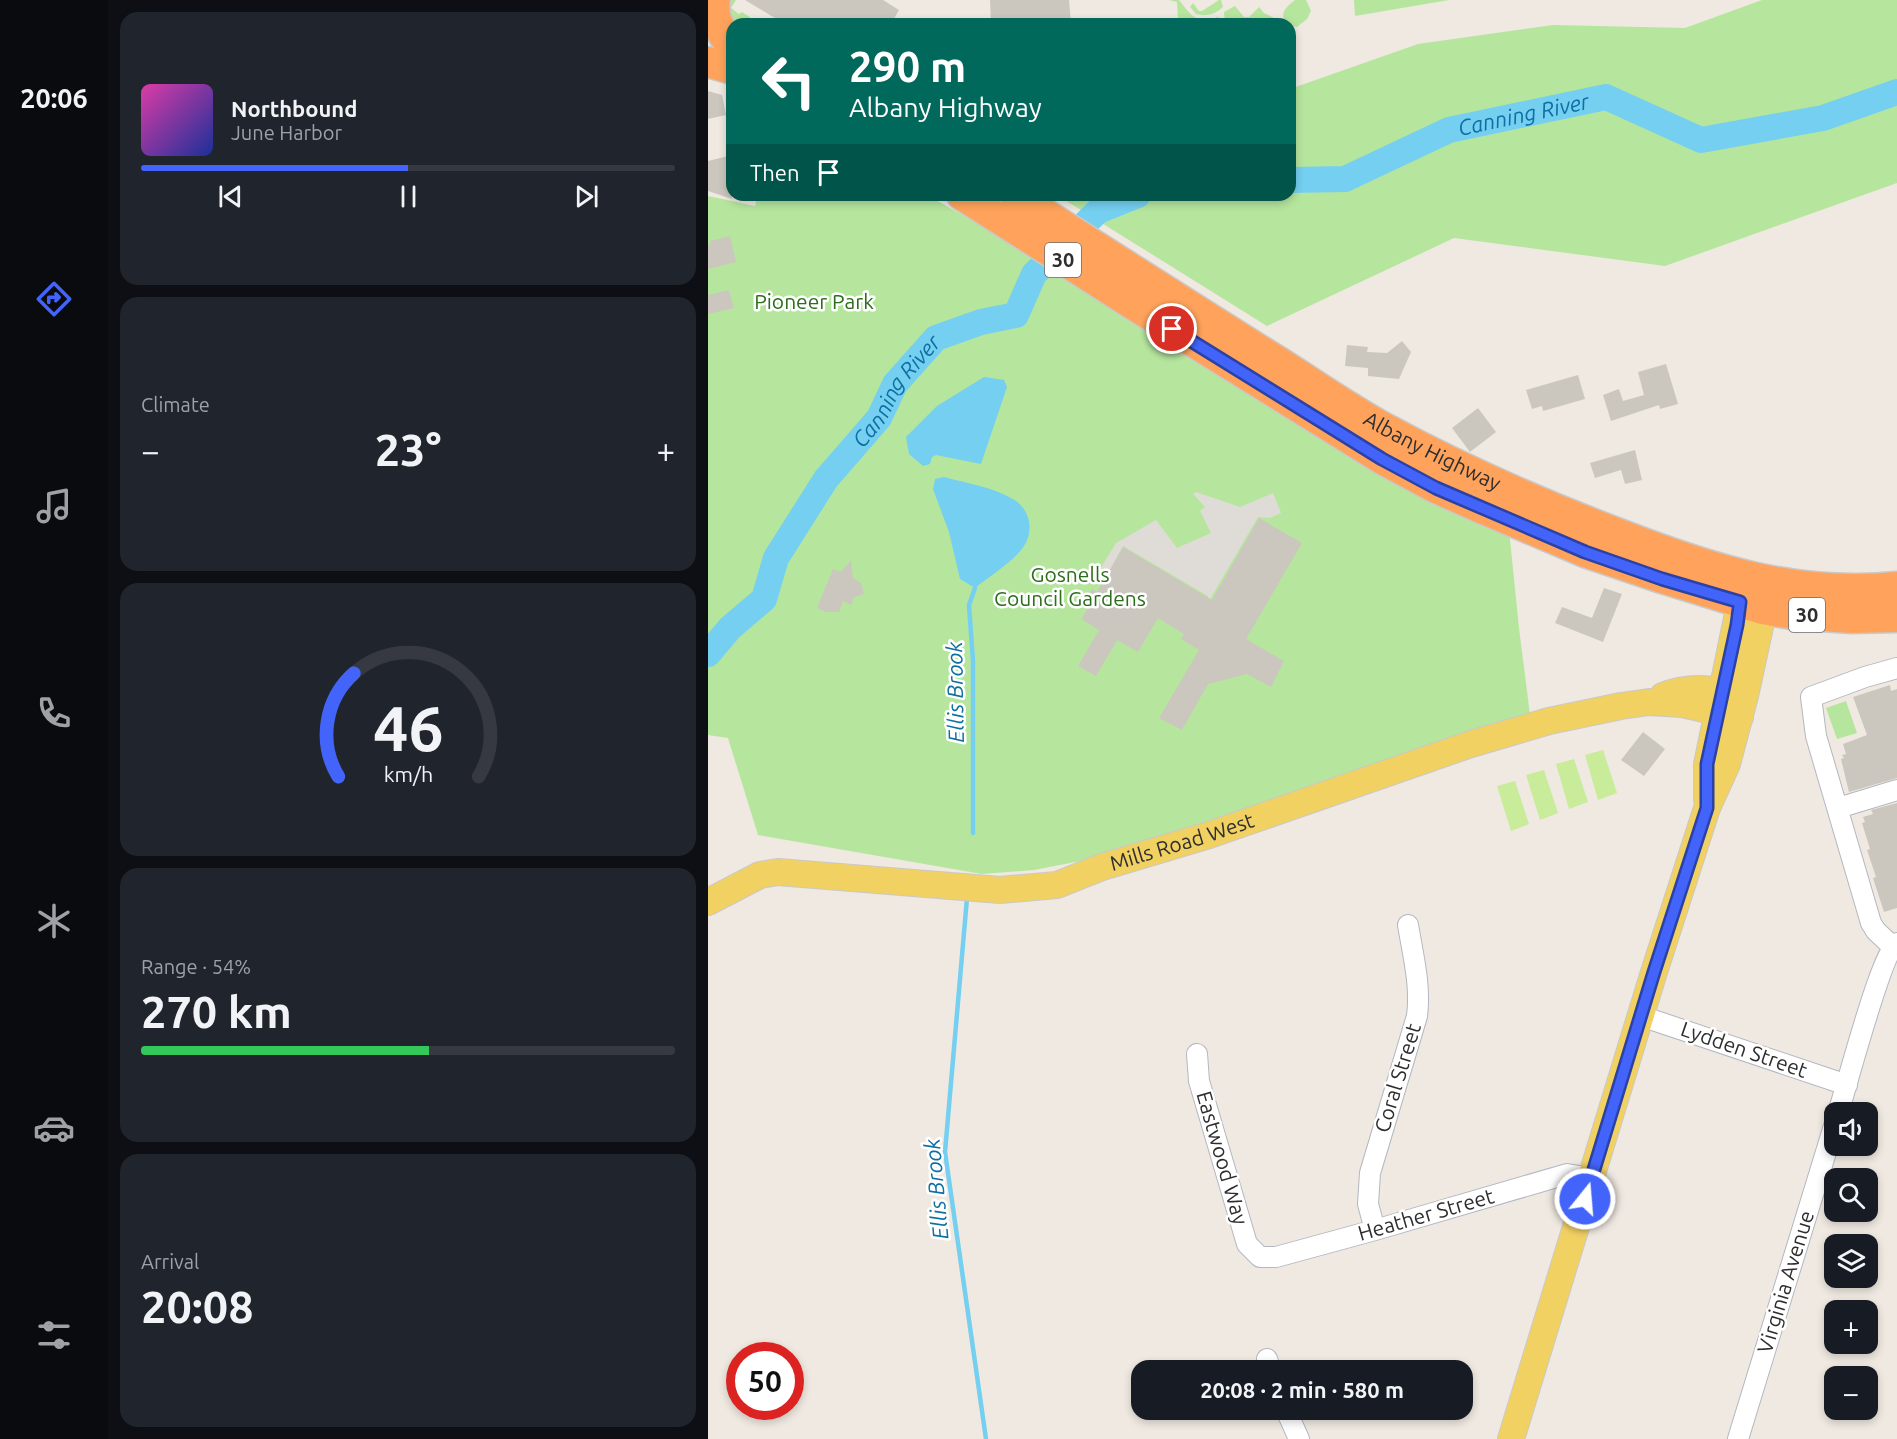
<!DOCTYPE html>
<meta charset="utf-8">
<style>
:root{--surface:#171b24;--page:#20242c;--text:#f1f3f6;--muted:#9ea1a6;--line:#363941;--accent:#4264fb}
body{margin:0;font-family:Ubuntu,sans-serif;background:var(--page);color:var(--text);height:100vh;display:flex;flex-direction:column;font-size:22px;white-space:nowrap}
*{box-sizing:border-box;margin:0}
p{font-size:20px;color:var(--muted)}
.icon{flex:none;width:33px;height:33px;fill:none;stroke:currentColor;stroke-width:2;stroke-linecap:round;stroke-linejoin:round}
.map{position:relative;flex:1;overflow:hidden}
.side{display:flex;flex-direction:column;gap:12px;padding:12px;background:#0d0f14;width:600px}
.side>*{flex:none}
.hud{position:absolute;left:18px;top:18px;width:570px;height:183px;border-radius:18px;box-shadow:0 3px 9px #0003;background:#00695c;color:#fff;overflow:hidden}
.fabs{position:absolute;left:1116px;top:1102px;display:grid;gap:12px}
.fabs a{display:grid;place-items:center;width:54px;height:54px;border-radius:12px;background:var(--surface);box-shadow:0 3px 9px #0003;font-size:30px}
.speed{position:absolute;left:18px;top:1342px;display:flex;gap:12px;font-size:30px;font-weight:700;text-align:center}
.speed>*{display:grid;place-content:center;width:78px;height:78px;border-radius:50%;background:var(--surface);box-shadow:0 3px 9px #0003;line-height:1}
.speed .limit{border:9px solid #d22;background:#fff;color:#111}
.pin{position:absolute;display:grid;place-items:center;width:51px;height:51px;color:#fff;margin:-26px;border:3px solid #fff;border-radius:50%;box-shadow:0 2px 6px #0007}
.me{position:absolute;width:66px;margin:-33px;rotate:17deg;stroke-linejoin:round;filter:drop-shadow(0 0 4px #0008)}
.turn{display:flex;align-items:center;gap:21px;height:126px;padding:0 24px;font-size:27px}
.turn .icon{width:78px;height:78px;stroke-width:2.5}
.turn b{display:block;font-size:42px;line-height:51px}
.then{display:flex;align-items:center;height:57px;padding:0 24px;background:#0003;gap:12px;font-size:22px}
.big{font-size:45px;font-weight:700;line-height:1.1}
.side .card{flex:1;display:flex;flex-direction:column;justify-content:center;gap:9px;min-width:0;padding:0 21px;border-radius:18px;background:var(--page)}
.side .dial{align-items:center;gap:0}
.dial svg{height:156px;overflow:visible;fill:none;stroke:var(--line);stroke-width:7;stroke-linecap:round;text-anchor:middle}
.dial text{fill:var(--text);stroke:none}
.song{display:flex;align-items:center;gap:18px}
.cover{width:72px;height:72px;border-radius:9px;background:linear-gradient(135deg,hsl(320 70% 55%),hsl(230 70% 35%))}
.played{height:6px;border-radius:3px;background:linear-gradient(90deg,var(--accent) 50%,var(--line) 50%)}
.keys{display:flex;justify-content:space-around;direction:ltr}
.heat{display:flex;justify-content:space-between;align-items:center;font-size:33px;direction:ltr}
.charge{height:9px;border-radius:4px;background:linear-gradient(90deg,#34c759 54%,var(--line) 0)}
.trip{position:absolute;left:423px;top:1360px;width:342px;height:60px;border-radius:18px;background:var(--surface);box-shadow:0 3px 9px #0003;font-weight:700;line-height:60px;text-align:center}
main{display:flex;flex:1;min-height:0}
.tab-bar{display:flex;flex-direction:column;width:108px;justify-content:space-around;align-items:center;background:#090b0e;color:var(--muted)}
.tab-bar .icon{width:42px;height:42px}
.tab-bar .active{color:var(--accent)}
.tab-bar b{font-size:27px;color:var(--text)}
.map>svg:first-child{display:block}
</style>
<main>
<nav class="tab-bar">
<b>20:06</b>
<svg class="icon active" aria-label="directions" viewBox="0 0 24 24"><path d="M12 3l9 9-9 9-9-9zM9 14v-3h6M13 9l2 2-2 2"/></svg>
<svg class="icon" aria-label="music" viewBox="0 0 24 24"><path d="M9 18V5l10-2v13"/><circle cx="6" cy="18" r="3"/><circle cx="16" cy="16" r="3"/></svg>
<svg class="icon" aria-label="phone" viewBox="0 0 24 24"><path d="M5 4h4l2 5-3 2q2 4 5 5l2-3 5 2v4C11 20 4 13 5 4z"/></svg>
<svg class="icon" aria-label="climate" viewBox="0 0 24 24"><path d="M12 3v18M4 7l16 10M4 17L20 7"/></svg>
<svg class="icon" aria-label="car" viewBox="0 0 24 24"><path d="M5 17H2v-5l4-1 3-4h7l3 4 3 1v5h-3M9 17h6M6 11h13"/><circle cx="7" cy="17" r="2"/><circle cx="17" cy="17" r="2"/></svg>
<svg class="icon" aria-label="filters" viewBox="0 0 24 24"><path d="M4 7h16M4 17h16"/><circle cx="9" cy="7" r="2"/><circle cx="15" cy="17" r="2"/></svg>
</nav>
<section class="side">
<div class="card">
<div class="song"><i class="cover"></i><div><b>Northbound</b><p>June Harbor</p></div></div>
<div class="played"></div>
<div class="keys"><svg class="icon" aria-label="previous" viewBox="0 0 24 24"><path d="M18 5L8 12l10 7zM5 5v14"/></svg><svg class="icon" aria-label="pause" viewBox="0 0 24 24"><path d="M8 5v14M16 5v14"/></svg><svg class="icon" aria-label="next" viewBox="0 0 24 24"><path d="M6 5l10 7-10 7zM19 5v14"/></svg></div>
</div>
<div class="card"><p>Climate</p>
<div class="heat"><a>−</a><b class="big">23°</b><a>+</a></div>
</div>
<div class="card dial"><svg viewBox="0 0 100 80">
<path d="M14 69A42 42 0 1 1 86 69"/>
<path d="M14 69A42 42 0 0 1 22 16" stroke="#4264fb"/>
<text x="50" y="56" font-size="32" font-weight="700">46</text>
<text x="50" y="72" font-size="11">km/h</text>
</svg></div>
<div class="card"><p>Range · 54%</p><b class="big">270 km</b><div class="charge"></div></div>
<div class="card"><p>Arrival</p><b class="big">20:08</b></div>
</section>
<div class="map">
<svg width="1189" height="1439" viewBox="0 0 1189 1439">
<rect width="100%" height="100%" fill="#efe9e1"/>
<path fill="#b6e59e" d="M19,0H28L23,8L31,14L34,12L42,17L38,24H28L26,22L19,4Z
M461,0H471C484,16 488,25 510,17L512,19V24H483L470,18L469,2Z
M511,0H513L515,7C508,14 498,17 488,14L482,7L485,3L491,11H494Z
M587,0H598L603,11L599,19L589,27L578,24C571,13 578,7 587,0Z
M646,0H741L647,16Z
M1054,0H1189V183L957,266L746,238L559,326L352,197L355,195H582V89L710,44L845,25L977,28Z
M527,6L536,17H541L551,7L556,13L566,18L568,24H517L516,12Z
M50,195H219L800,520L811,628L823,723L471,842L326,870L274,874L50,835L20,738L0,735V196L47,206Z
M1138,701L1149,733L1129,739L1118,708Z"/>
<path fill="#c9ec9a" d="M895,750L909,793L890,800L877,755Z
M866,759L880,802L861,809L848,764Z
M836,770L850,813L832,820L818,775Z
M807,781L821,824L803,831L789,786Z"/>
<path fill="#dfdcd8" d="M488,492L532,507L565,493L573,513L562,518L550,517L501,601L500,596L415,546L399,575L391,571L408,543L448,520L469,548L503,533L492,511L497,507L485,494Z"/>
<path fill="#75cff0" d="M276,377L296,380L299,387L273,464L228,455L224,457L222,464L215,466L201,454L198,437L229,406Z
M236,477C258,483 284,487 303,498C323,508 327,532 314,549C303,563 281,577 267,588L252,579L241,532L225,489L227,479Z"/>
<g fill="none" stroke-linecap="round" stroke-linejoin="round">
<path stroke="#75cff0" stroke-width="4.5" d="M265,833V661L261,605L267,588
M259,898L237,1152L278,1439"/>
<g stroke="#75cff0" stroke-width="26">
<path id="s1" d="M582,180L637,179L741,130L898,97L993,140L1115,118L1189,92"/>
<path id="s2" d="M0,654L22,628L56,599L68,558L118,479L171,418L187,384L228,338L273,322L308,315L326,274L390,211L430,195"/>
</g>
</g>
<path fill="#cbc7bf" d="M37,0H175L191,10L183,24H77Z
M282,0H361L363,24H283Z
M0,91L14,95L18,115L0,119Z
M24,155V199L0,191V161Z
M22,236L28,262L0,269V245L3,244L2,241Z
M21,290L26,308L0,314V295Z
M694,341L703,352L691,379L660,376V368L637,366L639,345L660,347L659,352L679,353Z
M958,364L970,404L952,409L951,405L903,421L895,395L911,389L915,401L936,395L930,372Z
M870,375L877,399L835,411L834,406L824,409L818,390Z
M770,408L788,432L762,452L744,428Z
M927,450L934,480L917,484L913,470L887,478L882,463Z
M551,518L594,543L538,639L576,661L563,687L539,674L500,684L474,730L451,718L491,650L473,639L476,634L450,618L430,652L409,640L388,676L370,666L391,630L373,619L379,610L374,606L384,589L389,592L415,547L504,600Z
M143,560L145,578L153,583L156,594L146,597L143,605L135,601L131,612H118L109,608L125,569L133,572Z
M896,588L914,594L895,642L847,623L854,607L884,618Z
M1182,685L1183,691L1189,689V778L1141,792L1133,759L1136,758L1134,755L1138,754L1135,744L1159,735L1145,697Z
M935,732L957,749L936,776L913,760Z
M1189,803V908L1176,912L1165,878L1168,877L1159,850L1162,849L1154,823L1157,822L1155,817L1165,814L1163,810Z"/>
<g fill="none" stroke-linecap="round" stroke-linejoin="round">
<g stroke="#b4b7c1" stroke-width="22">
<path id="minor" d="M1130,808L1189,790
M1184,946L1168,931L1163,923L1108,736L1103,697L1157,677L1189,668
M933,1016L1139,1085
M489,1054L491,1081L539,1244L552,1257H568L667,1230L859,1174L884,1178
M1130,1113C1139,1086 1173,953 1189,943
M667,1230L660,1204L662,1173L709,1016C713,986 705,955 700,925
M559,1359L563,1371
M578,1410L591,1439
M1030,1439L1126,1126"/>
</g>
<g stroke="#c9c9c9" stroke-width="28">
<g id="major">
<path d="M955,696C981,685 1004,689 1030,694"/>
<path d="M999,799V764L1036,584"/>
<path id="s3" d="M0,902L52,875L70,872L292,890L349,885L394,867L501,835L763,744L841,721L913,706L941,702L974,704L1032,717"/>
<path d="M803,1439L946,972L999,808L1019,764L1037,696L1060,590"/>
</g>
</g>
<g stroke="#c9c9c9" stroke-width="33">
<g id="highway">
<path d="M7,0C5,14 9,24 16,36"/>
<path d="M0,62L24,69"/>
<path d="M254,195L426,305L674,459L728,488L773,508L877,552L954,578L1054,609L1084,614L1144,618L1189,617"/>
<path id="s4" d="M307,195C392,249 476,303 561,356C600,380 638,407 678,429C754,470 832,504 911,534C1004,570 1088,597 1189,587"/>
</g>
</g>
<use href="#minor" stroke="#fff" stroke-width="20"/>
<use href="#major" stroke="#f2d163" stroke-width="26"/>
<use href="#highway" stroke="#ffa35c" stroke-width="30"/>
</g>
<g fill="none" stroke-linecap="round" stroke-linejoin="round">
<g stroke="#2b41a3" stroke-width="15">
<path id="route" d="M464,329L674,459L728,488L877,552L954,579L1032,602L1029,625L999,764V808L946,972L877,1199"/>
</g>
<use href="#route" stroke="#4264fb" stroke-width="10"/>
</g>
<g text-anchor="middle" stroke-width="5" stroke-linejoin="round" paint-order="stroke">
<g fill="#fff" stroke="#6d6d6d" stroke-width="1.5">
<rect x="337" y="243" width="36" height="34" rx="4.5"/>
<rect x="1081" y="598" width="36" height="34" rx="4.5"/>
</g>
<g font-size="20" font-weight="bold" fill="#2e2e2e">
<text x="355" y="267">30</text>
<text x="1099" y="622">30</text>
</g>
<g font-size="21" fill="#2c6e1b" stroke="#fff">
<text x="106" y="309">Pioneer Park</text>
<text x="362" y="582">Gosnells<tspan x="362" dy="24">Council Gardens</tspan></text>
</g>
<g font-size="21" fill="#2e2e2e" stroke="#fff">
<text dy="7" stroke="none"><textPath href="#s4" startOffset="490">Albany Highway</textPath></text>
<text dy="7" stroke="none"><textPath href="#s3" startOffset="489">Mills Road West</textPath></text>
<text transform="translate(1036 1050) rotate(19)" y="7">Lydden Street</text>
<text transform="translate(690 1078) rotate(-73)" y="7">Coral Street</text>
<text transform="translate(514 1158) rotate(74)" y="7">Eastwood Way</text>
<text transform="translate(718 1215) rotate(-16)" y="7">Heather Street</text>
<text transform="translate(1078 1282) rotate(-73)" y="7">Virginia Avenue</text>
</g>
<g font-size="22" font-style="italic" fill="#0d6fa3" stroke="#fff">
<text dy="8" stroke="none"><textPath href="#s1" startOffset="246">Canning River</textPath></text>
<text dy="8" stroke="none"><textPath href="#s2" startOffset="328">Canning River</textPath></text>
<text transform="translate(247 692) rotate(-91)" y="8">Ellis Brook</text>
<text transform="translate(228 1189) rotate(-95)" y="8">Ellis Brook</text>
</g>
</g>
</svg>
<div class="fabs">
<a><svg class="icon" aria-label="sound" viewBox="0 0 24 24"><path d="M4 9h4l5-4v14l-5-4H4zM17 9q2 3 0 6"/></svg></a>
<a><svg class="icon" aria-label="search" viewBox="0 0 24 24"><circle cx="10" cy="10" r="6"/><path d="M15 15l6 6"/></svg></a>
<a><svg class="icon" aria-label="layers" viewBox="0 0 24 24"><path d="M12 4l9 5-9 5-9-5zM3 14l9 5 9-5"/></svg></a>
<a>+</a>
<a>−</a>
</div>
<div class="speed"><div class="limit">50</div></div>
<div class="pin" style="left:464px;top:329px;background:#d93025"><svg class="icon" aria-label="arrive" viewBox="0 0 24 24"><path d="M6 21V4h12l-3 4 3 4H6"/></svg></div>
<svg class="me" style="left:877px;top:1199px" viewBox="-20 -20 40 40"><circle r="17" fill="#4264fb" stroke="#fff" stroke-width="3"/><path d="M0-11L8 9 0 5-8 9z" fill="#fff"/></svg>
<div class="trip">20:08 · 2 min · 580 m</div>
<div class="hud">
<div class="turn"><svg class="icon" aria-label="left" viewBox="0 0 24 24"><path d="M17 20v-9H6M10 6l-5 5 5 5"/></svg><div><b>290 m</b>Albany Highway</div></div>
<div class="then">Then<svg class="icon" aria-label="arrive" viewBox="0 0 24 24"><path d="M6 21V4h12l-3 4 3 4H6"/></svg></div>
</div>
</div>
</main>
